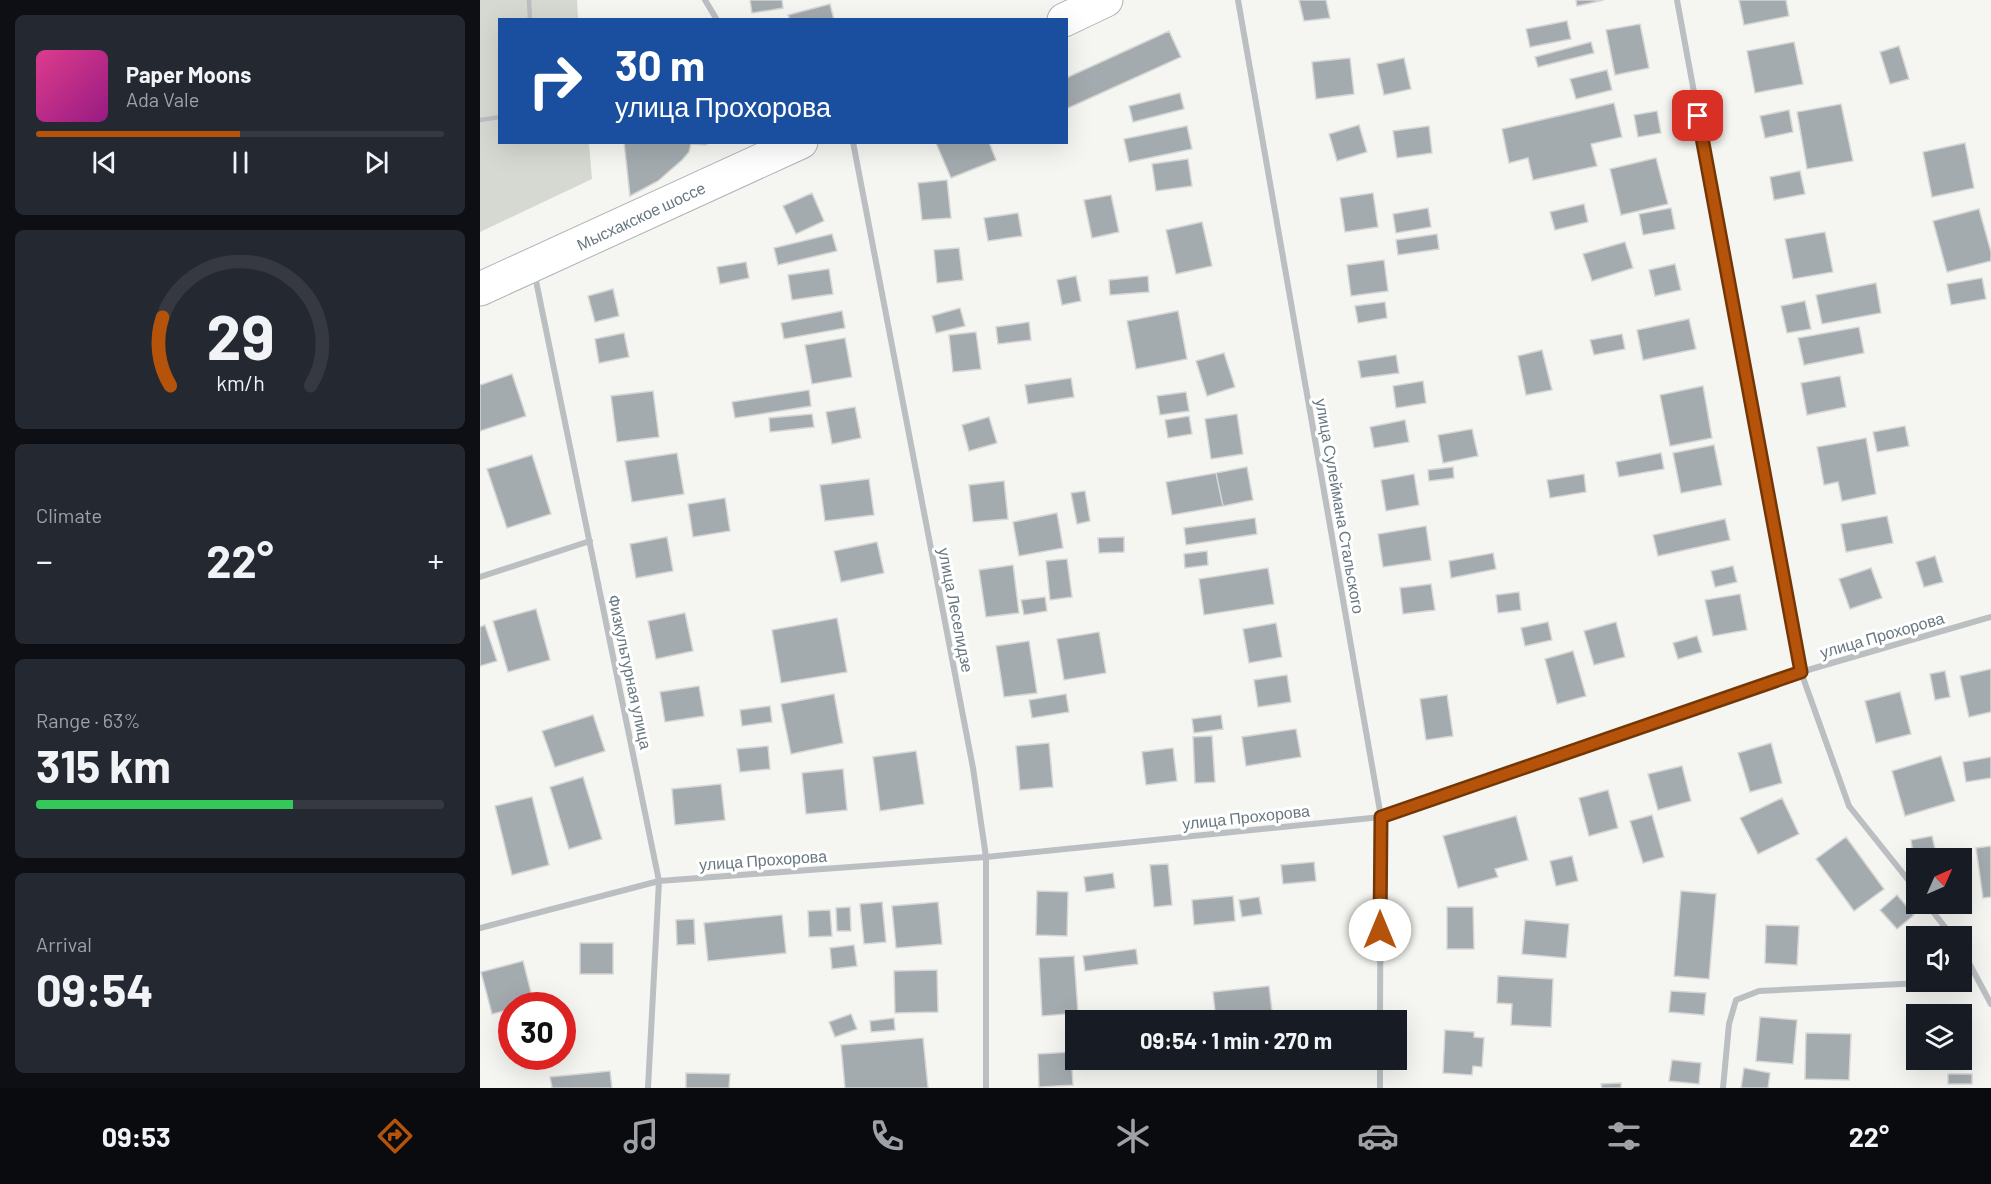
<!DOCTYPE html>
<meta charset="utf-8">
<style>
:root{--surface:#171b24;--page:#242831;--text:#f1f3f6;--muted:#9ea1a6;--line:#363941;--accent:#b45309}
body{margin:0;font-family:Barlow,sans-serif;background:var(--page);color:var(--text);height:100vh;display:flex;flex-direction:column;font-size:22px;white-space:nowrap}
*{box-sizing:border-box;margin:0}
p{font-size:20px;color:var(--muted)}
.icon{flex:none;width:33px;height:33px;fill:none;stroke:currentColor;stroke-width:2;stroke-linecap:round;stroke-linejoin:round}
.map{position:relative;flex:1;overflow:hidden}
.sheet{display:flex;flex-direction:column;gap:15px;padding:15px;background:#0d0f14;width:480px}
.sheet>*{flex:none}
.top-card{position:absolute;left:18px;top:18px;width:570px;height:126px;border-radius:0px;box-shadow:0 6px 24px #0002;background:#1a4fa0;color:#fff;overflow:hidden}
.needle{width:39px;rotate:45deg}
.controls{position:absolute;left:1426px;top:848px;display:grid;gap:12px}
.controls a{display:grid;place-items:center;width:66px;height:66px;border-radius:0px;background:var(--surface);box-shadow:0 6px 24px #0002;font-size:30px}
.speed{position:absolute;left:18px;top:992px;display:flex;gap:12px;font-size:30px;font-weight:700;text-align:center}
.speed>*{display:grid;place-content:center;width:78px;height:78px;border-radius:50%;background:var(--surface);box-shadow:0 6px 24px #0002;line-height:1}
.speed .limit{border:9px solid #d22;background:#fff;color:#111}
.pin{position:absolute;display:grid;place-items:center;width:51px;height:51px;color:#fff;margin:-26px;border-radius:12px;box-shadow:0 3px 9px #0006}
.me{position:absolute;width:66px;margin:-33px;rotate:0deg;stroke-linejoin:round;filter:drop-shadow(0 0 4px #0008)}
.turn{display:flex;align-items:center;gap:21px;height:126px;padding:0 18px;font-size:27px}
.turn .icon{width:78px;height:78px;stroke-width:2.5}
.turn b{display:block;font-size:42px;line-height:51px}
.big{font-size:45px;font-weight:700;line-height:1.1}
.sheet .tile{flex:1;display:flex;flex-direction:column;justify-content:center;gap:9px;min-width:0;padding:0 21px;border-radius:9px;background:var(--page)}
.sheet .dial{align-items:center;gap:0}
.dial svg{height:156px;overflow:visible;fill:none;stroke:var(--line);stroke-width:7;stroke-linecap:round;text-anchor:middle}
.dial text{fill:var(--text);stroke:none}
.song{display:flex;align-items:center;gap:18px}
.cover{width:72px;height:72px;border-radius:9px;background:linear-gradient(135deg,hsl(330 70% 55%),hsl(310 70% 35%))}
.played{height:6px;border-radius:3px;background:linear-gradient(90deg,var(--accent) 50%,var(--line) 50%)}
.keys{display:flex;justify-content:space-around;direction:ltr}
.heat{display:flex;justify-content:space-between;align-items:center;font-size:33px;direction:ltr}
.charge{height:9px;border-radius:4px;background:linear-gradient(90deg,#34c759 63%,var(--line) 0)}
.trip{position:absolute;left:585px;top:1010px;width:342px;height:60px;border-radius:0px;background:var(--surface);box-shadow:0 6px 24px #0002;font-weight:700;line-height:60px;text-align:center}
.dock{display:flex;height:96px;justify-content:space-around;align-items:center;background:#090b0e;color:var(--muted)}
.dock .icon{width:42px;height:42px}
.dock .on{color:var(--accent)}
.dock b{font-size:27px;color:var(--text)}
main{display:flex;flex:1;min-height:0}
.map>svg:first-child{display:block}
</style>
<main>
<section class="sheet">
<div class="tile">
<div class="song"><i class="cover"></i><div><b>Paper Moons</b><p>Ada Vale</p></div></div>
<div class="played"></div>
<div class="keys"><svg class="icon" aria-label="previous" viewBox="0 0 24 24"><path d="M18 5L8 12l10 7zM5 5v14"/></svg><svg class="icon" aria-label="pause" viewBox="0 0 24 24"><path d="M8 5v14M16 5v14"/></svg><svg class="icon" aria-label="next" viewBox="0 0 24 24"><path d="M6 5l10 7-10 7zM19 5v14"/></svg></div>
</div>
<div class="tile dial"><svg viewBox="0 0 100 80">
<path d="M14 69A42 42 0 1 1 86 69"/>
<path d="M14 69A42 42 0 0 1 10 34" stroke="#b45309"/>
<text x="50" y="56" font-size="32" font-weight="700">29</text>
<text x="50" y="72" font-size="11">km/h</text>
</svg></div>
<div class="tile"><p>Climate</p>
<div class="heat"><a>−</a><b class="big">22°</b><a>+</a></div>
</div>
<div class="tile"><p>Range · 63%</p><b class="big">315 km</b><div class="charge"></div></div>
<div class="tile"><p>Arrival</p><b class="big">09:54</b></div>
</section>
<div class="map">
<svg width="1511" height="1088" viewBox="0 0 1511 1088">
<rect width="100%" height="100%" fill="#f5f5f2"/>
<path fill="#d5d9d2" d="M0,0H97L98,19L20,20V142L109,143L112,179L0,232Z"/>
<path fill="#a3abaf" stroke="#d6d6d5" stroke-width="1.5" d="M270,0H302L303,8L272,13Z
M819,0H846L850,18L824,21Z
M1096,0H1124L1097,6Z
M1259,0H1306L1309,16L1264,25Z
M350,4L354,20H310L308,15Z
M1087,21L1091,39L1050,47L1046,29Z
M1160,24L1169,68L1135,75L1126,30Z
M689,31L701,57L586,109V78Z
M1111,42L1114,53L1058,67L1055,57Z
M1314,42L1323,84L1275,93L1267,51Z
M1419,46L1429,79L1410,84L1400,52Z
M870,58L874,94L836,99L832,62Z
M924,58L931,89L904,95L897,64Z
M1127,70L1132,90L1096,99L1090,79Z
M700,93L704,109L653,122L649,106Z
M1134,103L1142,137L1111,144L1117,166L1053,180L1048,158L1029,163L1022,129Z
M1361,104L1373,161L1327,169L1317,112Z
M1309,110L1313,132L1285,138L1280,116Z
M1177,111L1181,133L1158,137L1154,115Z
M879,125L887,152L857,161L849,134Z
M707,126L712,149L649,162L644,139Z
M949,126L952,153L917,158L913,131Z
M144,142H231L225,145L211,144L209,152L202,160L178,181L150,196Z
M509,142L516,160L471,178L456,143Z
M1485,143L1494,188L1452,197L1443,152Z
M1176,158L1188,204L1141,215L1130,169Z
M708,159L712,186L676,191L672,164Z
M1320,171L1325,194L1294,200L1290,177Z
M467,180L471,218L442,220L438,183Z
M332,193L344,221L316,234L303,206Z
M893,193L898,227L865,232L860,198Z
M631,195L639,232L612,238L604,200Z
M1104,204L1108,222L1075,230L1070,212Z
M948,208L951,227L916,233L913,214Z
M1191,208L1195,229L1163,235L1159,214Z
M1499,209L1511,252V261L1467,272L1453,221Z
M538,213L542,236L508,241L504,218Z
M722,222L732,266L696,274L686,230Z
M1345,232L1353,272L1313,279L1305,239Z
M352,234L357,251L298,265L294,248Z
M957,234L959,249L918,255L916,240Z
M1145,242L1153,268L1112,281L1103,254Z
M479,248L483,280L457,283L454,250Z
M904,260L908,291L871,296L867,265Z
M266,262L269,278L240,284L237,267Z
M1195,264L1201,290L1175,296L1169,270Z
M349,269L353,294L312,300L308,275Z
M596,276L601,301L582,305L577,280Z
M668,276L669,292L630,295L629,280Z
M1502,278L1506,299L1471,305L1467,284Z
M1396,283L1401,313L1342,324L1336,295Z
M133,289L139,316L115,322L108,296Z
M1325,301L1331,329L1307,333L1301,306Z
M905,302L907,318L878,323L875,306Z
M480,308L485,326L456,333L452,316Z
M362,311L365,328L304,339L301,323Z
M698,311L707,359L656,369L647,321Z
M1209,319L1216,349L1163,360L1157,330Z
M549,322L551,340L518,344L516,327Z
M1379,327L1384,353L1324,365L1318,338Z
M496,332L501,369L473,372L469,335Z
M144,333L149,357L119,363L115,339Z
M1142,334L1145,349L1114,355L1110,340Z
M365,338L372,377L332,384L325,345Z
M1062,350L1072,390L1046,395L1038,356Z
M744,353L755,387L727,396L716,361Z
M916,355L919,373L881,378L878,361Z
M32,374L46,416L0,431V385Z
M1360,376L1366,407L1327,415L1321,383Z
M591,378L594,397L548,404L545,385Z
M943,381L946,403L916,408L913,386Z
M1223,386L1232,438L1190,446L1180,395Z
M329,390L331,406L255,418L252,402Z
M173,391L179,437L137,442L131,396Z
M706,392L709,411L680,415L677,396Z
M375,407L381,438L352,444L346,412Z
M332,414L334,427L290,432L289,418Z
M757,414L763,454L731,459L725,419Z
M709,416L712,434L688,438L685,420Z
M509,417L517,443L489,451L482,425Z
M925,420L929,442L894,448L890,427Z
M1425,426L1429,446L1397,452L1393,432Z
M992,429L998,456L963,463L958,435Z
M1386,438L1396,494L1362,501L1358,482L1344,485L1337,447Z
M1234,445L1242,485L1201,493L1193,453Z
M197,453L204,494L152,502L145,461Z
M1181,453L1184,469L1139,477L1136,462Z
M52,455L71,514L27,528L7,469Z
M767,467L773,500L743,506L736,473Z
M973,467L974,478L949,481L948,470Z
M736,473L743,506L692,515L686,482Z
M934,474L939,505L906,511L901,480Z
M1104,474L1106,492L1070,498L1067,480Z
M389,479L394,515L345,521L340,485Z
M524,481L528,519L493,522L489,485Z
M605,491L610,521L597,524L591,493Z
M245,498L250,531L213,537L208,504Z
M577,513L583,548L539,556L533,522Z
M1407,516L1413,543L1366,552L1361,524Z
M775,518L777,534L706,545L704,528Z
M1245,519L1250,540L1178,556L1173,535Z
M946,526L951,560L903,567L898,534Z
M187,537L193,571L156,578L150,544Z
M644,537V552L619,553L618,538Z
M397,542L404,573L361,582L354,551Z
M727,551L728,565L705,568L704,554Z
M1013,553L1016,569L971,578L969,561Z
M1455,556L1463,582L1444,587L1436,562Z
M587,559L592,597L570,600L566,561Z
M533,565L539,613L506,617L499,570Z
M1253,566L1257,582L1235,587L1231,571Z
M788,568L794,604L724,615L719,579Z
M1391,568L1402,598L1370,609L1359,579Z
M951,584L955,610L923,614L920,588Z
M1039,592L1041,610L1018,613L1016,595Z
M1260,594L1267,630L1233,636L1225,600Z
M565,597L567,611L544,615L541,600Z
M56,609L70,660L28,672L13,621Z
M205,613L213,651L176,659L168,621Z
M357,618L367,672L301,683L292,630Z
M1068,622L1072,640L1045,646L1041,628Z
M1136,622L1145,657L1114,665L1104,631Z
M796,623L802,657L769,663L763,629Z
M5,625L17,661L0,666V627Z
M619,632L626,673L584,680L577,639Z
M1217,636L1222,652L1198,659L1193,643Z
M549,641L557,693L524,697L516,646Z
M1093,651L1106,696L1077,704L1065,659Z
M1511,669V712L1489,717L1480,676Z
M1465,671L1470,697L1455,700L1450,674Z
M807,675L811,702L778,707L774,680Z
M219,686L224,716L185,722L180,692Z
M1420,692L1431,734L1396,743L1385,701Z
M354,694L363,743L311,754L301,704Z
M586,694L589,712L552,718L549,700Z
M967,695L973,736L946,740L940,699Z
M290,706L292,722L262,726L260,710Z
M113,715L125,751L75,767L62,731Z
M741,715L743,729L714,733L712,719Z
M816,729L821,757L766,766L762,737Z
M732,736L735,782L715,783L713,737Z
M569,743L573,787L540,790L536,746Z
M1291,743L1302,783L1270,792L1258,753Z
M288,746L290,769L260,772L257,749Z
M693,748L697,781L666,785L662,752Z
M436,751L444,804L400,811L393,757Z
M1461,756L1475,801L1425,816L1412,771Z
M1511,757V778L1486,782L1483,762Z
M1202,766L1211,801L1178,810L1168,774Z
M363,769L367,810L326,814L322,773Z
M103,777L122,839L89,849L70,787Z
M241,784L245,820L195,825L192,789Z
M1128,790L1138,828L1109,836L1099,798Z
M52,797L69,865L32,875L15,806Z
M1302,798L1319,834L1278,854L1260,818Z
M1172,815L1184,857L1163,863L1150,821Z
M1036,816L1048,860L1015,869L1018,877L978,888L963,836Z
M1452,836L1455,849L1433,854L1431,840Z
M1366,837L1404,889L1374,911L1336,859Z
M1511,846V897L1503,898L1496,848Z
M1092,856L1098,881L1076,886L1070,861Z
M834,862L836,881L803,884L801,865Z
M688,864L692,905L674,907L670,865Z
M633,873L635,888L606,892L604,877Z
M557,891L588,892L587,936L556,935Z
M1201,891L1236,894L1229,979L1194,976Z
M1417,895L1434,915L1417,929L1400,910Z
M753,896L755,921L714,925L712,900Z
M779,897L782,914L762,917L759,900Z
M402,902L406,942L384,944L380,904Z
M458,902L462,944L416,948L412,906Z
M370,907L371,931H357L356,908Z
M967,907H993L994,949H967Z
M350,910L352,936L329,937L328,911Z
M302,915L306,953L228,961L224,923Z
M214,919L215,944L197,945L196,920Z
M1045,920L1089,924L1086,958L1042,954Z
M1286,925L1319,926L1317,965L1285,963Z
M100,943H133V974H100Z
M374,945L377,966L352,969L350,948Z
M656,949L658,964L605,971L603,956Z
M594,956L598,1013L562,1016L559,958Z
M43,961L54,1004L32,1005V1009L12,1014L1,972Z
M457,970L458,1012L415,1013L414,971Z
M1018,976L1073,979L1071,1027L1031,1025L1032,1004L1017,1003Z
M789,986L793,1020H736L733,992Z
M1191,991L1226,993L1224,1015L1189,1012Z
M371,1014L377,1029L355,1037L349,1022Z
M1280,1017L1317,1020L1313,1064L1276,1061Z
M414,1018L415,1030L391,1032L390,1021Z
M965,1030L994,1032V1037L1004,1038L1002,1067L993,1066L992,1075L963,1073Z
M1482,1030H1487L1488,1058H1482Z
M1326,1033L1371,1034L1369,1080L1325,1079Z
M443,1038L448,1088H365L361,1045Z
M591,1052L593,1085L559,1087L558,1054Z
M42,1056H79L80,1060L45,1069Z
M1192,1060L1221,1063L1219,1084L1189,1081Z
M1264,1068L1290,1073L1288,1088H1261Z
M130,1071L132,1088H72L70,1077Z
M206,1073L250,1074L249,1088H206Z
M1468,1074H1492V1084H1468Z
M1141,1083V1088H1122L1121,1084Z"/>
<g fill="none" stroke-linecap="round" stroke-linejoin="round">
<g stroke="#adb4b7" stroke-width="35">
<path id="secondary" d="M584,20L626,0
M0,289L321,142"/>
</g>
<path stroke="#bbbfc2" stroke-width="4.5" d="M49,0L50,20
M0,120L20,117"/>
<path stroke="#bbbfc2" stroke-width="6" d="M225,0L237,20
M758,0L901,817L900,1020
M1197,0L1321,672L1369,806L1437,891
M373,142L493,768L506,857V1088
M55,276L179,881L168,1088
M0,577L110,541
M1446,903L1472,936
M0,928L179,881L506,857L901,817L1321,672L1511,617
M1482,950L1511,1004
M900,1088V1059
M1243,1088L1249,1024L1256,1000L1279,991L1442,983L1445,981"/>
<use href="#secondary" stroke="#fff" stroke-width="33"/>
</g>
<g fill="none" stroke-linecap="round" stroke-linejoin="round">
<g stroke="#753606" stroke-width="15">
<path id="route" d="M900,930L901,817L1321,672L1218,116"/>
</g>
<use href="#route" stroke="#b45309" stroke-width="10"/>
</g>
<g text-anchor="middle" stroke-width="6" stroke-linejoin="round" paint-order="stroke">
<g font-size="16" fill="#687880" stroke="#fff">
<text transform="translate(161 216) rotate(-25)" y="6">Мысхакское шоссе</text>
<text transform="translate(860 506) rotate(80)" y="6">улица Сулеймана Стальского</text>
<text transform="translate(476 610) rotate(79)" y="6">улица Леселидзе</text>
<text transform="translate(1402 635) rotate(-16)" y="6">улица Прохорова</text>
<text transform="translate(150 672) rotate(78)" y="6">Физкультурная улица</text>
<text transform="translate(766 817) rotate(-6)" y="6">улица Прохорова</text>
<text transform="translate(283 860) rotate(-4)" y="6">улица Прохорова</text>
</g>
</g>
</svg>
<div class="controls">
<a><svg class="needle" viewBox="-14 -14 28 28"><path d="M0-13l5 13h-10z" fill="#e53935"/><path d="M0 13l5-13h-10z" fill="#9ea1a6"/></svg></a>
<a><svg class="icon" aria-label="sound" viewBox="0 0 24 24"><path d="M4 9h4l5-4v14l-5-4H4zM17 9q2 3 0 6"/></svg></a>
<a><svg class="icon" aria-label="layers" viewBox="0 0 24 24"><path d="M12 4l9 5-9 5-9-5zM3 14l9 5 9-5"/></svg></a>
</div>
<div class="speed"><div class="limit">30</div></div>
<div class="pin" style="left:1218px;top:116px;background:#d93025"><svg class="icon" aria-label="arrive" viewBox="0 0 24 24"><path d="M6 21V4h12l-3 4 3 4H6"/></svg></div>
<svg class="me" style="left:900px;top:930px" viewBox="-20 -20 40 40"><circle r="19" fill="#fff"/><path d="M0-13L10 11 0 6-10 11z" fill="#b45309"/></svg>
<div class="trip">09:54 · 1 min · 270 m</div>
<div class="top-card">
<div class="turn"><svg class="icon" aria-label="right" viewBox="0 0 24 24"><path d="M7 20v-9h11M14 6l5 5-5 5"/></svg><div><b>30 m</b>улица Прохорова</div></div>
</div>
</div>
</main>
<nav class="dock">
<b>09:53</b>
<svg class="icon on" aria-label="directions" viewBox="0 0 24 24"><path d="M12 3l9 9-9 9-9-9zM9 14v-3h6M13 9l2 2-2 2"/></svg>
<svg class="icon" aria-label="music" viewBox="0 0 24 24"><path d="M9 18V5l10-2v13"/><circle cx="6" cy="18" r="3"/><circle cx="16" cy="16" r="3"/></svg>
<svg class="icon" aria-label="phone" viewBox="0 0 24 24"><path d="M5 4h4l2 5-3 2q2 4 5 5l2-3 5 2v4C11 20 4 13 5 4z"/></svg>
<svg class="icon" aria-label="climate" viewBox="0 0 24 24"><path d="M12 3v18M4 7l16 10M4 17L20 7"/></svg>
<svg class="icon" aria-label="car" viewBox="0 0 24 24"><path d="M5 17H2v-5l4-1 3-4h7l3 4 3 1v5h-3M9 17h6M6 11h13"/><circle cx="7" cy="17" r="2"/><circle cx="17" cy="17" r="2"/></svg>
<svg class="icon" aria-label="filters" viewBox="0 0 24 24"><path d="M4 7h16M4 17h16"/><circle cx="9" cy="7" r="2"/><circle cx="15" cy="17" r="2"/></svg>
<b>22°</b>
</nav>
